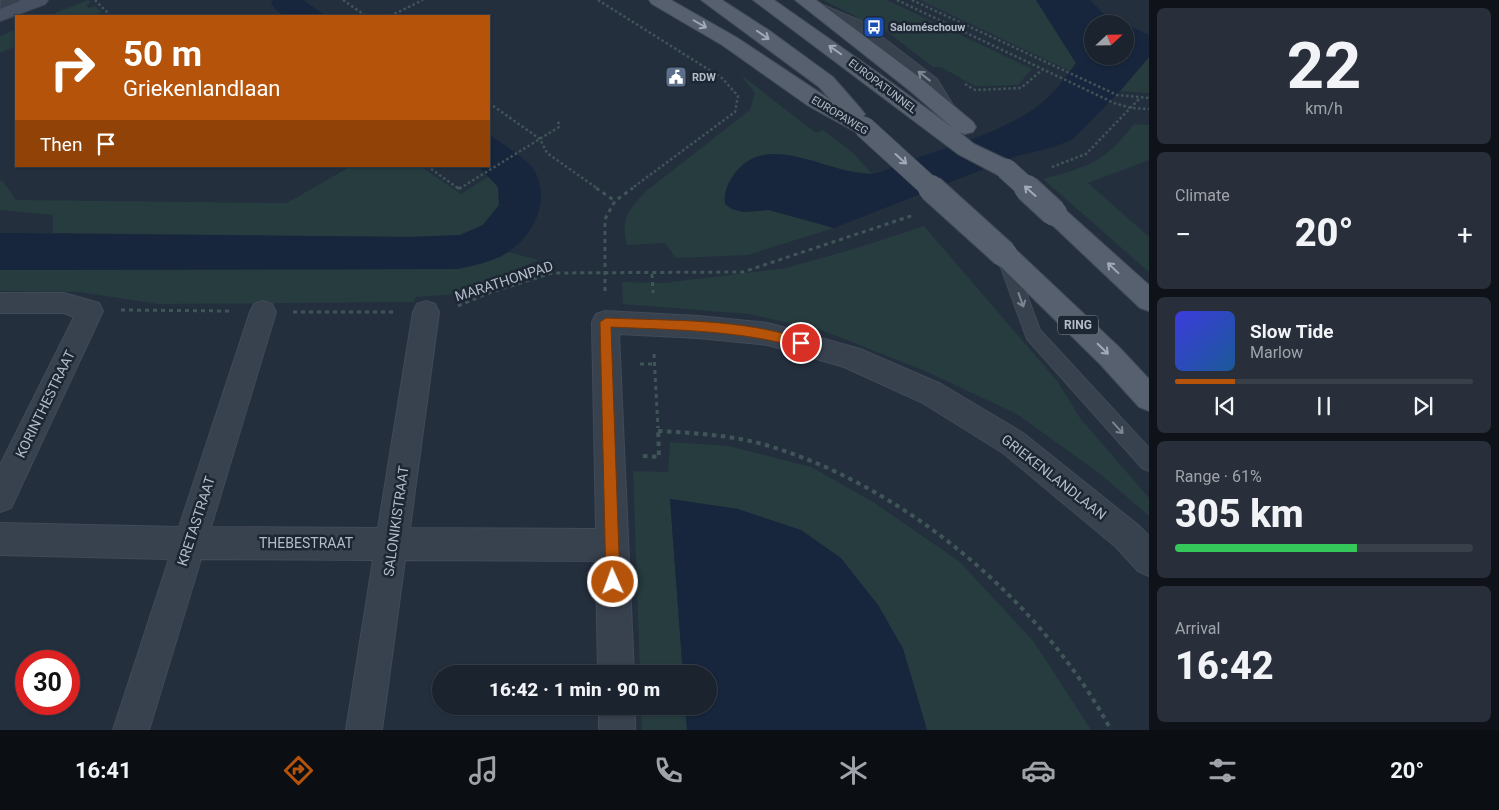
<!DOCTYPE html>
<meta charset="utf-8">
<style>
:root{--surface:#1b232e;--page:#282f3a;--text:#f1f3f6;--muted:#a0a4aa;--line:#39404a;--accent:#b45309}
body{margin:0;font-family:Roboto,sans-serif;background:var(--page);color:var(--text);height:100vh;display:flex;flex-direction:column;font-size:19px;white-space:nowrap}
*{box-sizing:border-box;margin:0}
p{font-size:16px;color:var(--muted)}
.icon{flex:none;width:28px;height:28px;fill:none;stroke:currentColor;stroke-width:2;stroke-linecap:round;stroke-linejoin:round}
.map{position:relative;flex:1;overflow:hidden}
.drawer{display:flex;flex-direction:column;gap:8px;padding:8px;background:#0f1319;width:350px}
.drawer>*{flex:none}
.top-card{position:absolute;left:15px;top:15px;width:475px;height:152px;border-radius:0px;box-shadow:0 1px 4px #0004,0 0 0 1px var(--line);background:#b45309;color:#fff;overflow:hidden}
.needle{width:32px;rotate:68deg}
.controls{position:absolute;left:1084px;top:15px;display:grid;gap:10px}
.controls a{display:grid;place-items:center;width:50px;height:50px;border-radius:50%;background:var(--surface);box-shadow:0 1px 4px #0004,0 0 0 1px var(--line);font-size:25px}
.speed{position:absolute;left:15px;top:650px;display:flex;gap:10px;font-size:25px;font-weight:700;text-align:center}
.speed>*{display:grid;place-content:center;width:65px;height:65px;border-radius:50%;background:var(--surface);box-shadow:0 1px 4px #0004,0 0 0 1px var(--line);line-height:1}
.speed .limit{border:8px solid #d22;background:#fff;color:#111}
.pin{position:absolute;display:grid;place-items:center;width:42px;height:42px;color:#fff;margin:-21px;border:2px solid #fff;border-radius:50%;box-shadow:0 1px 5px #0007}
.me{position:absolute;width:55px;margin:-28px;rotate:358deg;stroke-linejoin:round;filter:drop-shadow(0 0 4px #0008)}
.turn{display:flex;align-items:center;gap:18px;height:105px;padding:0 25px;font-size:22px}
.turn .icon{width:65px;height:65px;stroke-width:2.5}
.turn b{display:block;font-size:35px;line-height:42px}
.then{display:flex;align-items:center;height:48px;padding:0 25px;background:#0003;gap:10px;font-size:19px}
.big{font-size:38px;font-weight:800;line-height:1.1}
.drawer .widget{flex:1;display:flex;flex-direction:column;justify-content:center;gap:8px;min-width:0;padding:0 18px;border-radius:8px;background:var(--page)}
.drawer .dial{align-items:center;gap:0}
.dial b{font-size:65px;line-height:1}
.song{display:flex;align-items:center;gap:15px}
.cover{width:60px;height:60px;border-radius:8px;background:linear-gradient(135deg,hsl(240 70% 55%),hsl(210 70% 35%))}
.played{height:5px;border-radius:2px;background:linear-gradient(90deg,var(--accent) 20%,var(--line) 20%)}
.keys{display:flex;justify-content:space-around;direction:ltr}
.heat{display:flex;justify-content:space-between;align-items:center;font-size:28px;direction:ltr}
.charge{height:8px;border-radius:4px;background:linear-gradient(90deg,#34c759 61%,var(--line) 0)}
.trip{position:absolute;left:432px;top:665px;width:285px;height:50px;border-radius:25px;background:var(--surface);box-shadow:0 1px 4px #0004,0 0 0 1px var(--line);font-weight:800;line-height:50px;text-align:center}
.menu{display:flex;height:80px;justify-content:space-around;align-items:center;background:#0b0e12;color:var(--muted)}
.menu .icon{width:35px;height:35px}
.menu .on{color:var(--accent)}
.menu b{font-size:22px;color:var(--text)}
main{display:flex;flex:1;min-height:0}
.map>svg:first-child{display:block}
</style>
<main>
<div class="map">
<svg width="1149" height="730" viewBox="0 0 1149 730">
<rect width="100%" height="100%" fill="#242f3e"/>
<path fill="#263c3f" d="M88,0L92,2L86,5L89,8L95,6L102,12L90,16H48Z
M823,0H887L1032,69L1018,85L975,86L941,67H933L877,24L868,27L855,16Z
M920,0H1036L1076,63L1070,71Z
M16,29V46L0,53V36Z
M1149,57V93L1120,91Z
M741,75L816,133L823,130L852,152L872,174L838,170L743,212L769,210L834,228L748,255L676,258L665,243L627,245C620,218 628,212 645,192L750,110L755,93Z
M1134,124L1149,125V160L1088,183L1149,237V272L1043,179C1088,167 1105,162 1134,124Z
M351,166H420L461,194L489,176L498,187L499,205L483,225L460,235L410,237L53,233V215L0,210V181L2,180L16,200L287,203Z
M924,226L1058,382L1080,418L1149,498V516L1099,473L1017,414L925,371L824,331L749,314L623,304L622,282L663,283L786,268L857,248Z
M508,252L539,260L456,294L416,297L413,302L158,304L80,292L0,291V270L458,269L480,264Z
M670,442L728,446L811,467L873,502L960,562L1034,642L1091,730H927L903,649L878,605L738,509L670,499L683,674H640L633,471L668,472Z
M641,706H685L687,730H642Z"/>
<path fill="#17263c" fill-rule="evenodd" d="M273,0H303L326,16C306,16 279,23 271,2Z
M1036,0H1090L1104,14L1149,35V57L1120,91L1073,139L1054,147L1017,156L834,228L769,210L743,212L732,209L725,204C722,185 740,161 759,156C792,147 835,173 870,174C881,174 895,165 906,162C944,148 987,137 1023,116C1045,104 1062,83 1076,63ZM1092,24H1125V56H1092Z
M489,134C500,143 527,158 534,170C551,199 535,235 508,252C494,262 474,265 458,269L0,270V233L410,237L460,235L483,225L499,205L498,187L478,166H489Z
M670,499L738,509L801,530L841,558L878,605L903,649L927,730H687L685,706H709V674H683Z"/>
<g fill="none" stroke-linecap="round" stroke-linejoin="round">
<g stroke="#414a57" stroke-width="2">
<path id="lane" d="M813,1L861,21L937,79L959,115L957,118H947L927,85L853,27L809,6V2Z
M1005,251L1011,253L1013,257L1040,330L1149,448V471L1142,468L1027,339L997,257L999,253Z"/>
</g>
<g stroke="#414a57" stroke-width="2">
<path id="street" d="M1,0H19V11L17,15L10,17L0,13Z
M0,293H64L99,303L103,311L11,508L0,512V465L74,317L64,313H0Z
M263,301L272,304L276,312L211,527L378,528L413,312L417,304L426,301L435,304L439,312L410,528L596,529L592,322L596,314L605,311L698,316L768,323L860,349L941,384L1023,433L1138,525L1149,536V576L1138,571L1116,547L1003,453L921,402L844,367L768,345L698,338L619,334L634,674H598L596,561L405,560L382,730H346L373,560L201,559L149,730H113L169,559L0,555V523L179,527L250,312L254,304Z
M599,706H635V730H599Z"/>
</g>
<g stroke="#414a57" stroke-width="2">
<path id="secondary" d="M23,0H48L45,4L0,21V9Z"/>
</g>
<g stroke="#414a57" stroke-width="2">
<path id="primary" d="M649,0H671L736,37L831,100L819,87L701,0H722L770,31L833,77L861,109L865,114L863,117L872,122L875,127L872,132L864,134L856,132L807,105L722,45L652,4Z
M753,0H774L881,75L953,128L909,90L795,0H816L923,80L973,122L976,127L973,132L965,134L959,132L974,144L1014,163L1017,169L1014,175L1006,177L998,175L958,154Z
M1054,204L1062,207L1149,285V311L1140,308L1046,219L1042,213L1046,207Z
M1004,245L1013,247L1120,348L1149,379V411L1139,407L1100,364L995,261L992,254L995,247Z"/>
</g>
<path stroke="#3f5557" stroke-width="2.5" stroke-dasharray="2.5 2.5" stroke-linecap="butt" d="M95,0L111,16
M343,0L366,16
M598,0L722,78L738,96L735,112L631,189
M897,0L1114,103L1131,108L1149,109
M912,0L1117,95L1149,98
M390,16L423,0
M965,84L975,90L1021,88L1042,70
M489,103L540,139L547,153L598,189
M427,166L459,189L559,127L558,119
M1052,167L1086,154L1140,98"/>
<path stroke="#3f5557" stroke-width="3" stroke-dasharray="4 4" stroke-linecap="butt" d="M457,188H461
M596,188L615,201
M652,274L653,293
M605,291V219L615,201L633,188
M458,306L489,293L552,273L743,272L914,215
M121,310L230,311
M293,312H395
M654,354L658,428
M640,364H654"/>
<path stroke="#3f5557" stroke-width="4" stroke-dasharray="4.5 4.5" stroke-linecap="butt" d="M658,431C694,433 731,435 766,445C905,486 1043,603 1111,730
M643,456L659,457L658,427"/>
<use href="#lane" fill="#38414e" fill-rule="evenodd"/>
<use href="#street" fill="#38414e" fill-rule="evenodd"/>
<use href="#secondary" fill="#465061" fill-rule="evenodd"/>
<use href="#primary" fill="#56606e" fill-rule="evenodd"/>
<g stroke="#414a57" stroke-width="22" stroke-linecap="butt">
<path id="primary-bridge-far1" d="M864,127L932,189
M1006,169L1028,189"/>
</g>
<g stroke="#414a57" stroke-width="28" stroke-linecap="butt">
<path id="primary-bridge" d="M931,188L1004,254
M1027,188L1054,213"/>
</g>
<use href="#primary-bridge-far1" stroke="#56606e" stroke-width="21"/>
<use href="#primary-bridge" stroke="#56606e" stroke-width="26"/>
</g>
<defs><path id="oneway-shaft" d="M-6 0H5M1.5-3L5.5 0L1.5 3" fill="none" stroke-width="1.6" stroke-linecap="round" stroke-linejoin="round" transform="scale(1.25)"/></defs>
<g stroke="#a1aab7">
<use href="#oneway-shaft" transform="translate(700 24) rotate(30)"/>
<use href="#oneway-shaft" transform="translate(763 35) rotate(35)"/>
<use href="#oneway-shaft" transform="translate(835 50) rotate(-145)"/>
<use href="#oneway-shaft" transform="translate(901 159) rotate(42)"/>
<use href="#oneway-shaft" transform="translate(1030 191) rotate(-138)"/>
<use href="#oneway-shaft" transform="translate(1113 268) rotate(-137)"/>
<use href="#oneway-shaft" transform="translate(1103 349) rotate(44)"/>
</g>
<g stroke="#7c8592">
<use href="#oneway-shaft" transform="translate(924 76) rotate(-142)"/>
<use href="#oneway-shaft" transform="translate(1021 300) rotate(70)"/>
<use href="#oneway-shaft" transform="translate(1118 428) rotate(48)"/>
</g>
<path fill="#b45309" stroke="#753606" d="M606,318C671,321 742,318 805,340L807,343L801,348C740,330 675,330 611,327L620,582L618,587L613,589L608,587L606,582L600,322Z"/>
<defs>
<g id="bus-square" transform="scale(1.125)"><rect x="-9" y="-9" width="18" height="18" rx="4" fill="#1a4fb4" stroke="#1d2633"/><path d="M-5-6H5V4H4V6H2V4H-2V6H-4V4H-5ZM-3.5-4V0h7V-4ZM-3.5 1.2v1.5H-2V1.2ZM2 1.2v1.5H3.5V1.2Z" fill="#fff"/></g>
<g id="civic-square" transform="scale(1.125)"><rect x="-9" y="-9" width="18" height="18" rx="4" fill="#5c6f8a" stroke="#1d2633"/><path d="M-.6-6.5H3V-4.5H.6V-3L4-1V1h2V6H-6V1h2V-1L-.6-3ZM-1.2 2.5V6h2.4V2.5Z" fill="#fff"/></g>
</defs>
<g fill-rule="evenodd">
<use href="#bus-square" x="874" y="27"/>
<use href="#civic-square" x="676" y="77"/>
</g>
<g text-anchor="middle" stroke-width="5" stroke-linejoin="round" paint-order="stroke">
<g font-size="11" font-weight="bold" fill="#b4bcc9" stroke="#1d2633" text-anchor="start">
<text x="890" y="31">Saloméschouw</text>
<text x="692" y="81">RDW</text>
</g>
<g font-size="11" fill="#b4bcc9" stroke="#1d2633">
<text transform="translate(883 86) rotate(37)" y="4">EUROPATUNNEL</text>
<text transform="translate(840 115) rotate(31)" y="4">EUROPAWEG</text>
</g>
<rect fill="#1d2633" stroke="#878f9c" stroke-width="1" x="1058" y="315.5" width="40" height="19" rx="4"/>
<g font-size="12" font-weight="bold" fill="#b4bcc9">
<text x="1078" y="329">RING</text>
</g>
<g font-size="14" fill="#b4bcc9" stroke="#1d2633">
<text transform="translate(504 281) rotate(-18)" y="5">MARATHONPAD</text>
<text transform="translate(45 404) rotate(-64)" y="5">KORINTHESTRAAT</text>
<text transform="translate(1054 477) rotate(38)" y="5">GRIEKENLANDLAAN</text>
<text transform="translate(196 521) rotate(-72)" y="5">KRETASTRAAT</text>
<text transform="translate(396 521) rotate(-82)" y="5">SALONIKISTRAAT</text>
<text x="306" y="548">THEBESTRAAT</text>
</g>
</g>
</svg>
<div class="controls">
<a><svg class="needle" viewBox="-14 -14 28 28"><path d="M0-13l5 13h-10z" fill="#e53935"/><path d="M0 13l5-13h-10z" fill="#a0a4aa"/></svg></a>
</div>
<div class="speed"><div class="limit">30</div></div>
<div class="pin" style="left:801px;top:343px;background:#d93025"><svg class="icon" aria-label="arrive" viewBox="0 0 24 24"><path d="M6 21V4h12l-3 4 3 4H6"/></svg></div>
<svg class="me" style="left:613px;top:582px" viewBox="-20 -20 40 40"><circle r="17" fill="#b45309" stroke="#fff" stroke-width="3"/><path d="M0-11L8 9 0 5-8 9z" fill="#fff"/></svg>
<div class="trip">16:42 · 1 min · 90 m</div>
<div class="top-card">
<div class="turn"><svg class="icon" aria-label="right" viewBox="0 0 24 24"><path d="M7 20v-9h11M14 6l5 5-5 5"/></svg><div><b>50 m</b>Griekenlandlaan</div></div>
<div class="then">Then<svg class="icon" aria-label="arrive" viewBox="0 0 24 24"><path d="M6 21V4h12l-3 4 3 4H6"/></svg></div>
</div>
</div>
<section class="drawer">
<div class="widget dial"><b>22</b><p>km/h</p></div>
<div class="widget"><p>Climate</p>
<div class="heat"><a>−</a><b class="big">20°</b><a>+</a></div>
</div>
<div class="widget">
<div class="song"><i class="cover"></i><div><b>Slow Tide</b><p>Marlow</p></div></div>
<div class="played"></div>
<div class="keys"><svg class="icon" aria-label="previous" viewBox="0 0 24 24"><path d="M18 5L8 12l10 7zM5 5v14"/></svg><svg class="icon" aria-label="pause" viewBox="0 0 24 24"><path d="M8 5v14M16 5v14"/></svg><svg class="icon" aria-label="next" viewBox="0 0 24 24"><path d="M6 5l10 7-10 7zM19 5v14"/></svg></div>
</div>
<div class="widget"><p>Range · 61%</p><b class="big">305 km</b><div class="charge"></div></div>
<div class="widget"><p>Arrival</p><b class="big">16:42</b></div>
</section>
</main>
<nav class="menu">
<b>16:41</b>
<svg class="icon on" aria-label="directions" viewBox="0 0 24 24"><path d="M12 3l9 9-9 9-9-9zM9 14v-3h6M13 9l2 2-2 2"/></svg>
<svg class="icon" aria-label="music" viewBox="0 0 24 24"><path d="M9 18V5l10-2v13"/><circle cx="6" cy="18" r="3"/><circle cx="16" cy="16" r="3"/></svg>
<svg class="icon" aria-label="phone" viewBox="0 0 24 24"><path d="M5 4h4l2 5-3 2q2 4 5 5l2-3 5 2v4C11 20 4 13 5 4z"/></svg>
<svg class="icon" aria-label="climate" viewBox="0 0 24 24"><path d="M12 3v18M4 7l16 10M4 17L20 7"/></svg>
<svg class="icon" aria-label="car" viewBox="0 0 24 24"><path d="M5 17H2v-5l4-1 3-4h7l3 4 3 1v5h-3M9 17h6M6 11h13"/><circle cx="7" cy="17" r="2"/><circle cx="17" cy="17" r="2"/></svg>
<svg class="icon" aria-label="filters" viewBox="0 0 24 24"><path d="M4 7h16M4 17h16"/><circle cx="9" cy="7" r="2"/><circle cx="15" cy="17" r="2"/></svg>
<b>20°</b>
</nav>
